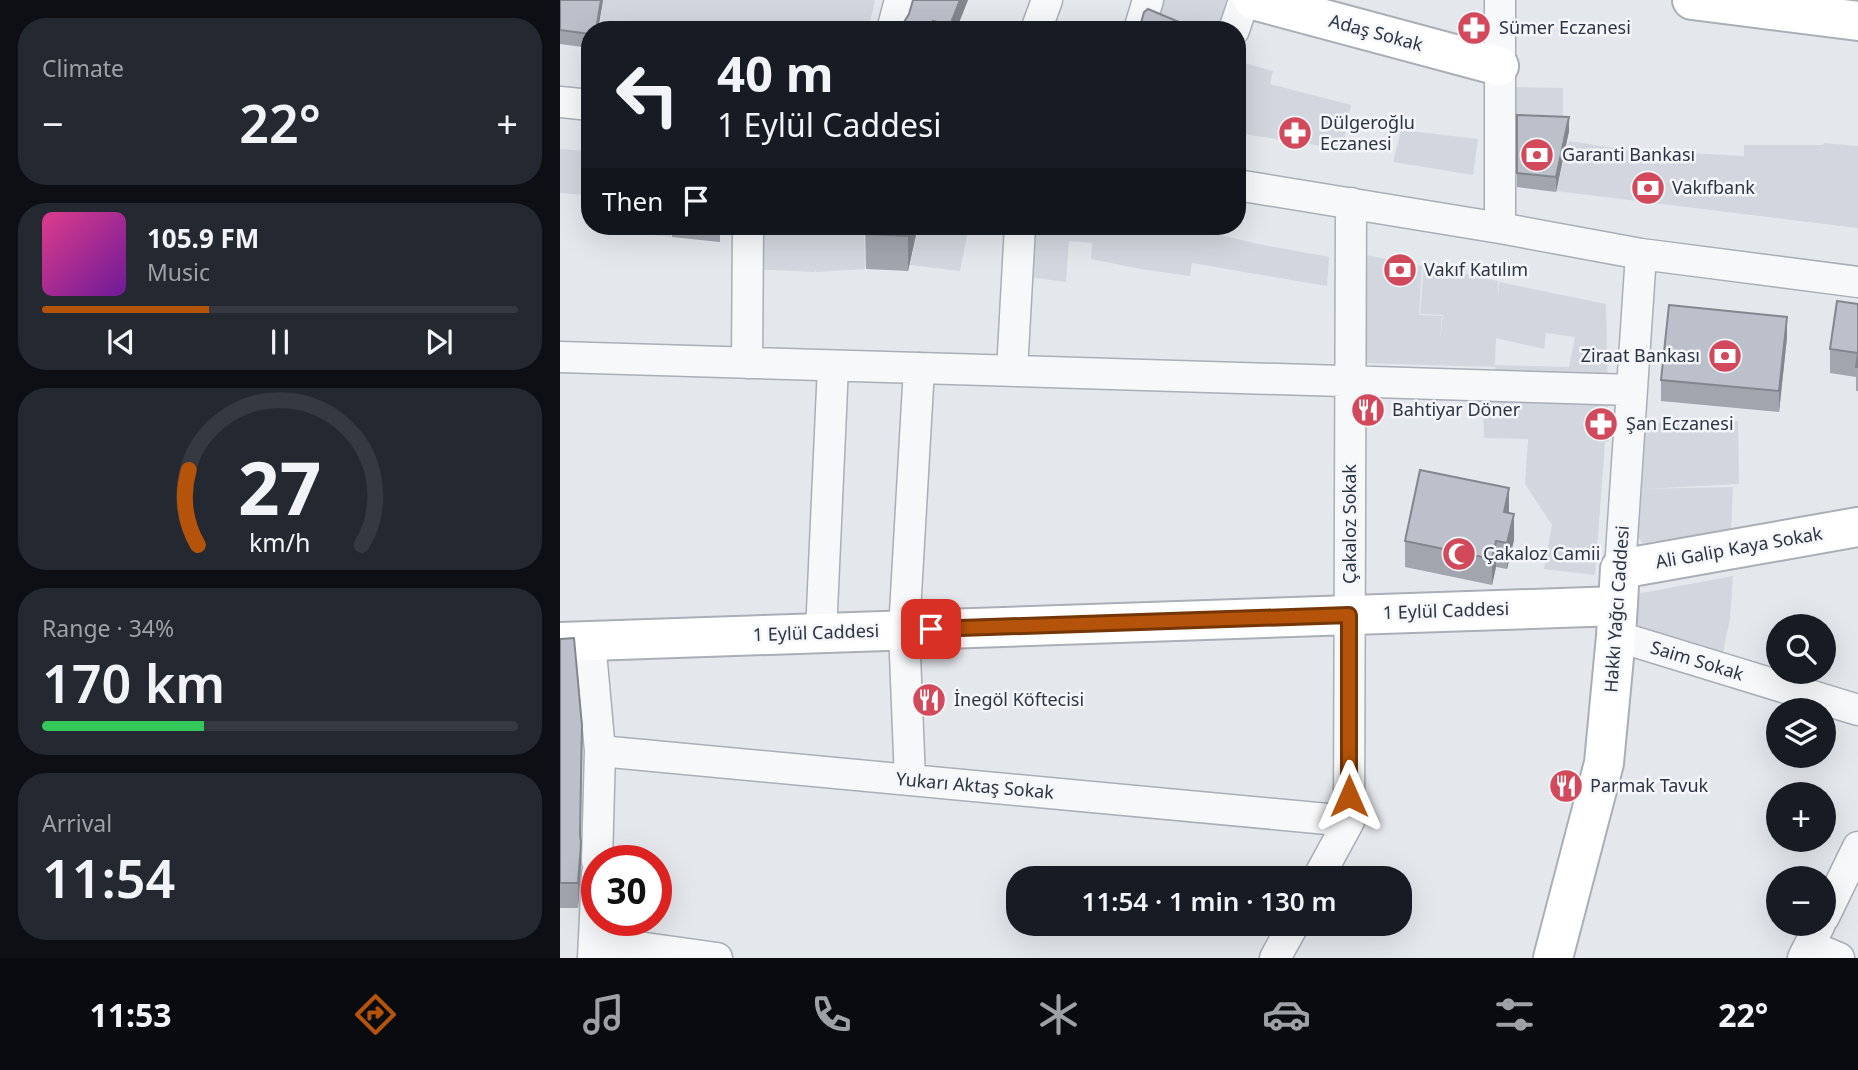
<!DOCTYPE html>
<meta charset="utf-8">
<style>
:root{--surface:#171b24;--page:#242831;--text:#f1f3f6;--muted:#9ea1a6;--line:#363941;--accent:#b45309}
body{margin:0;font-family:"Noto Sans",sans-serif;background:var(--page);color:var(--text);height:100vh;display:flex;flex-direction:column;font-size:26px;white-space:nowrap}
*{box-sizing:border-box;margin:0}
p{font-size:23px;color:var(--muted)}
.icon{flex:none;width:38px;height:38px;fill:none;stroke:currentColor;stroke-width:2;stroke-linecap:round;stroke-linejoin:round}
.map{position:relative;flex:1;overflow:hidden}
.drawer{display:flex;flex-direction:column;gap:18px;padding:18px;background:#0d0f14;width:560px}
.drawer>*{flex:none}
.hud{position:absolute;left:21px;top:21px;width:665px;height:214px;border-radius:28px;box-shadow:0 7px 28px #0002;background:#171b24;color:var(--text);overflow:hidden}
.fabs{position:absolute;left:1206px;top:614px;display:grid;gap:14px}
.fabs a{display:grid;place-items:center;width:70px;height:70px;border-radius:50%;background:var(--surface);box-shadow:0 7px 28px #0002;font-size:35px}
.speed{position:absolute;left:21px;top:845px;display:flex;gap:14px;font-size:35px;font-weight:700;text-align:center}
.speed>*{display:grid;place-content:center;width:91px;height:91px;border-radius:50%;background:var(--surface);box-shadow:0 7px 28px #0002;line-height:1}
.speed .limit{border:10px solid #d22;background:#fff;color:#111}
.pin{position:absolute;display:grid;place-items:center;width:60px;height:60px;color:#fff;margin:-30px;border-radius:14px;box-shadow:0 4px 10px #0006}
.me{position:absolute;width:77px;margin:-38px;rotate:0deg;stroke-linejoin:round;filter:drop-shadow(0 0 5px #0008)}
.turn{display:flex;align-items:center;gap:24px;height:147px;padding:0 21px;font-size:32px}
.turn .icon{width:91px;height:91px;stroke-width:2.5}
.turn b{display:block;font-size:49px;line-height:60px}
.then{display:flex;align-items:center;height:66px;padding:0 21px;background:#0003;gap:14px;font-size:26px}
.big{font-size:52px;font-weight:600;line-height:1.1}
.drawer .widget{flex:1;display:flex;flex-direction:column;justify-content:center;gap:10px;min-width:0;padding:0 24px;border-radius:28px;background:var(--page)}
.drawer .dial{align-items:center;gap:0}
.dial svg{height:182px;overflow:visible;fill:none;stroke:var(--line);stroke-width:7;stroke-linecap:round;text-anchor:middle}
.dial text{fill:var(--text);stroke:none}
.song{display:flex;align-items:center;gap:21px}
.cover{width:84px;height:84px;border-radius:10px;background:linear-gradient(135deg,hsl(330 70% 55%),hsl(280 70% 35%))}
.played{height:7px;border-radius:4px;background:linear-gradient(90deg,var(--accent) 35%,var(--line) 35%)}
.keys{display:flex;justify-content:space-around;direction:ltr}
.heat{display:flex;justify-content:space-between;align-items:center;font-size:38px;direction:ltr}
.charge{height:10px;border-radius:5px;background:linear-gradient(90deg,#34c759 34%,var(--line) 0)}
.trip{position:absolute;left:446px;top:866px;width:406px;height:70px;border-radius:28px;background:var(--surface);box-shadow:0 7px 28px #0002;font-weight:600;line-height:70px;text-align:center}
.menu{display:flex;height:112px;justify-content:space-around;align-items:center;background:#090b0e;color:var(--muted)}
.menu .icon{width:49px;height:49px}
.menu .selected{color:var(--accent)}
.menu b{font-size:32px;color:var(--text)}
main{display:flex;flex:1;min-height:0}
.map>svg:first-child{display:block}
</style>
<main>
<section class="drawer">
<div class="widget"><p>Climate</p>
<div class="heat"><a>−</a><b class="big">22°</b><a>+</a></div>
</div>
<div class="widget">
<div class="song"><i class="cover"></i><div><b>105.9 FM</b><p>Music</p></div></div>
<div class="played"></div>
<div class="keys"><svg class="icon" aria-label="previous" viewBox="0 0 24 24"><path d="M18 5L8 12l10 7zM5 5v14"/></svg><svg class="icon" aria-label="pause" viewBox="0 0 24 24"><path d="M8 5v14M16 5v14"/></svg><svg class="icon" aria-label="next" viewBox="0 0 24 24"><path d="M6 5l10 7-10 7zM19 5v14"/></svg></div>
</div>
<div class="widget dial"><svg viewBox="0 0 100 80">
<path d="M14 69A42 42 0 1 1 86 69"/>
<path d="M14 69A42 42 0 0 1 10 36" stroke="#b45309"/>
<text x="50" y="56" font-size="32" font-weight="700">27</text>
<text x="50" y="72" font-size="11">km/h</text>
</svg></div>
<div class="widget"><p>Range · 34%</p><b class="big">170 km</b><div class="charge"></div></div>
<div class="widget"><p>Arrival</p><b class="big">11:54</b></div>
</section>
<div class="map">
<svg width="1298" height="958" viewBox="0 0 1298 958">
<rect width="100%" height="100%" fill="#e4e7ec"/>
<path fill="#d2d6de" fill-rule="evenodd" d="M43,0H313L315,1L308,30H39Z
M598,0H666L658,30H589Z
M677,61L713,71L710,84L791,105L782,149L677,133Z
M951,87L1003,88V129H950Z
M841,130L918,139L913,175L833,162Z
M1009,141L1060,149L1127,163L1129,153L1184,156V145H1263L1264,143L1298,146V228L996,191Z
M0,149L30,151V195L0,193Z
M39,226H111V237L39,229Z
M193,226H304L305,269L256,272V269L255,272L192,269Z
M359,226H409L400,271L350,265Z
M472,226H617L635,229L698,244L769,257L767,286L632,263L630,276L581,269L531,259L532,243L509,241L506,282L469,277Z
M801,254L862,266L859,315L882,316L880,342L883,315L860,314L864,265L938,281V299L939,282L1046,304L1049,441L1045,442L1035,575L984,569L992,525L965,484L968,439L924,438L922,370H935L936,367L802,363ZM986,333L1015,337L1009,367L935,365L936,338L984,349Z
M1178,421L1179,484L1084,489L1173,487L1171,530L1083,543L1076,535L1075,423Z
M1173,576L1170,619L1161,662L1070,633L1071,595Z"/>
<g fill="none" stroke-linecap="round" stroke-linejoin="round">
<g stroke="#a9aeb7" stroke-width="33">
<path id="street" d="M332,30L340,0
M476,30L487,0
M579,30L588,0
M674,30L684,0
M0,102L30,105
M677,185L940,228L1081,254L1298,282
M940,228V0
M0,357L1072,390
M187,363L188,226
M452,371L460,226
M1060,569L1081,254
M261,633L273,366
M1056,636L1298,710
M30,641L40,751L37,861
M40,751L789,821
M350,780L344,630L359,368
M758,878L789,821L791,203
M1264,917L1298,847
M35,941L157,958
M1250,946L1279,958
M33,958L37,874
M715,958L734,924
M1243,958L1260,924"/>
</g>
<g stroke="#a9aeb7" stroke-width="42">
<path id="secondary" d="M693,0L939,66
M1132,0L1298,21
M0,642L1058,606
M993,958L1044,763L1056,636L1060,569L1298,527"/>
</g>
<use href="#street" stroke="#f7f8fa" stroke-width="30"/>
<use href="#secondary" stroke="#fff" stroke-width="38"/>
</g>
<path fill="#a1a5ae" d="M0,0H43L38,30H30V48L0,44Z
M408,0L396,30H328L337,26Z
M957,115L1009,131L996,192L957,187Z
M112,226H160V242L112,237Z
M305,226H358L348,271L306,269Z
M1298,304V391H1296V377L1270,373V349Z
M1227,337L1219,412L1101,401V380Z
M949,513L954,540L947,569L936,567L932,585L845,567V541Z
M0,639L22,752L20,838L21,868L18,908H0Z"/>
<path fill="#83868d" d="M41,0H43L38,30H36Z
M400,0H408L396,30H390V25Z
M1009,117V131L996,192V177Z
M350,226H358L348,271V236Z
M1227,317V337L1219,412V391Z
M949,488V515L944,512Z
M954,514V540L947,569V543Z
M936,541V567L932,585V559Z
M21,843V868L18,908V883Z"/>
<path fill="#bbc0ca" stroke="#83868d" stroke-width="2" d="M0,0H41L36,30H30V34L0,30Z
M353,0H400L390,25L373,21L370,30H328L329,26H337L344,22L349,14Z
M588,9L638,30H579L584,12Z
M957,115L1009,117L996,177L957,173Z
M140,226H160V228Z
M306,226H350L348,236L306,234Z
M1277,301L1298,304V367H1296L1298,353L1270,349Z
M1109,305L1227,317L1219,391L1101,380Z
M860,470L949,488L944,512L954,514L947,543L936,541L932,559L845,541Z
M14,638L22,726L20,835L21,843L18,883H0V639Z"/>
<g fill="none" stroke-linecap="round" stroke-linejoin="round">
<g stroke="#753606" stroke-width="18">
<path id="route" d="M371,629L789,615V796"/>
</g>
<use href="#route" stroke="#b45309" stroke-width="12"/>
</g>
<defs>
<g id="pharmacy-disc" transform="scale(1.75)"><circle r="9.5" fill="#d1495b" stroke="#f4f6f9"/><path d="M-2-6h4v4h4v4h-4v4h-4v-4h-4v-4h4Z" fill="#fff"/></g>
<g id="bank-disc" transform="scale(1.75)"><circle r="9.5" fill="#d1495b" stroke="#f4f6f9"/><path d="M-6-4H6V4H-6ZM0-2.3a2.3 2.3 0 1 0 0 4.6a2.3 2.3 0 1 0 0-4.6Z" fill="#fff"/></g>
<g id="restaurant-disc" transform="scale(1.75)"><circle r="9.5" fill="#d1495b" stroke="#f4f6f9"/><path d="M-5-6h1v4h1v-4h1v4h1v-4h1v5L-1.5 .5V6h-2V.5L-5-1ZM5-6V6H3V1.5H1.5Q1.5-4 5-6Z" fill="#fff"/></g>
<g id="mosque-disc" transform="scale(1.75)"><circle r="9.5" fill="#d1495b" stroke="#f4f6f9"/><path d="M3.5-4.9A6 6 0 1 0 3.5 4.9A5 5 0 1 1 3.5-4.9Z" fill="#fff"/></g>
</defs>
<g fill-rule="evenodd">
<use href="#pharmacy-disc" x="914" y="28"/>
<use href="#pharmacy-disc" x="735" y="133"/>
<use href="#bank-disc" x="977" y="155"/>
<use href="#bank-disc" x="1088" y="188"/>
<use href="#bank-disc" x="840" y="270"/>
<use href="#bank-disc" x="1165" y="356"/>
<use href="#restaurant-disc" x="808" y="410"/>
<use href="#pharmacy-disc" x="1041" y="424"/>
<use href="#mosque-disc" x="899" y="554"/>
<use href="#restaurant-disc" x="369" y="700"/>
<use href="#restaurant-disc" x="1006" y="786"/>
</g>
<g text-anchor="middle" stroke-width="5" stroke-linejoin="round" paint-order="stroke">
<g font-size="18" fill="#2b3445" stroke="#f4f6f9" text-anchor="start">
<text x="939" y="34">Sümer Eczanesi</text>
<text x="760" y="129">Dülgeroğlu<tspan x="760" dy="21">Eczanesi</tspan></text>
<text x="1002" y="161">Garanti Bankası</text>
<text x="1112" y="194">Vakıfbank</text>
<text x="864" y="276">Vakıf Katılım</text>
<text x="1140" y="362" text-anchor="end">Ziraat Bankası</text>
<text x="832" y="416">Bahtiyar Döner</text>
<text x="1066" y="430">Şan Eczanesi</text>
<text x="923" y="560">Çakaloz Camii</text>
<text x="394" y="706">İnegöl Köftecisi</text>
<text x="1030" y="792">Parmak Tavuk</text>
</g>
<g font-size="18" fill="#2b3445" stroke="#f4f6f9">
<text transform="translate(816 33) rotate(15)" y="6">Adaş Sokak</text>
<text transform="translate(790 524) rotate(-90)" y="6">Çakaloz Sokak</text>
<text transform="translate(1179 548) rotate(-10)" y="6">Ali Galip Kaya Sokak</text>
<text transform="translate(1057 609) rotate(-86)" y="6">Hakkı Yağcı Caddesi</text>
<text transform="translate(886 611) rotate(-2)" y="6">1 Eylül Caddesi</text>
<text transform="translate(256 633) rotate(-2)" y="6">1 Eylül Caddesi</text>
<text transform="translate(1137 661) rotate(17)" y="6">Saim Sokak</text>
<text transform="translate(415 786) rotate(5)" y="6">Yukarı Aktaş Sokak</text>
</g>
</g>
</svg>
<div class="fabs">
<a><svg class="icon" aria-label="search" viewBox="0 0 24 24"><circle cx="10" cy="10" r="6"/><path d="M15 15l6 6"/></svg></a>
<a><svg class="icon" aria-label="layers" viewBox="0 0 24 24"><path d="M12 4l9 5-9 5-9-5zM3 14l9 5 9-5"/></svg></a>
<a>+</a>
<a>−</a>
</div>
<div class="speed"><div class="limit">30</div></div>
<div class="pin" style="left:371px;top:629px;background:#d93025"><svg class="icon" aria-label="arrive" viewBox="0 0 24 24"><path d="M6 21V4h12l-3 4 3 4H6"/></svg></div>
<svg class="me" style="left:789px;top:796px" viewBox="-20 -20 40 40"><path d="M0-17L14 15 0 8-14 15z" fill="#b45309" stroke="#fff" stroke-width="4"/></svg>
<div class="trip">11:54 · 1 min · 130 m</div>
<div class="hud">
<div class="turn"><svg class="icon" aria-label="left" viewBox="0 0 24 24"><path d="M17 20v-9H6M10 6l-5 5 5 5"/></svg><div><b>40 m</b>1 Eylül Caddesi</div></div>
<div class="then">Then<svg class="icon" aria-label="arrive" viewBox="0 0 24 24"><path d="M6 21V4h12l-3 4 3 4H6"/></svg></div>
</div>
</div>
</main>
<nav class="menu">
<b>11:53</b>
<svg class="icon selected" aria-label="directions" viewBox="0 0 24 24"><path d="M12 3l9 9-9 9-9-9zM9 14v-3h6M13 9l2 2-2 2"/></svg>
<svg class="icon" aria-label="music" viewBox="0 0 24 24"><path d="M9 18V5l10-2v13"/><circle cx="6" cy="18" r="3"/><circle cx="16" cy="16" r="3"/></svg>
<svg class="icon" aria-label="phone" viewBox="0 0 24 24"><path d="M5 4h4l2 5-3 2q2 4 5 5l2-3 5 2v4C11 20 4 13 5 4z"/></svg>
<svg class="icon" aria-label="climate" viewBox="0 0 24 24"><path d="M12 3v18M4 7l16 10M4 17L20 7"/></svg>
<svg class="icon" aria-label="car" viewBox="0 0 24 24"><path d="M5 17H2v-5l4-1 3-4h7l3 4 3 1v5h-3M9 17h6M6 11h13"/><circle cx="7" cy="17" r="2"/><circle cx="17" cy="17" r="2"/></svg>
<svg class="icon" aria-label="filters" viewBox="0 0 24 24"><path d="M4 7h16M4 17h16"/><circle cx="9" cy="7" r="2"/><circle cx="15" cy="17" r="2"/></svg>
<b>22°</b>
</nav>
